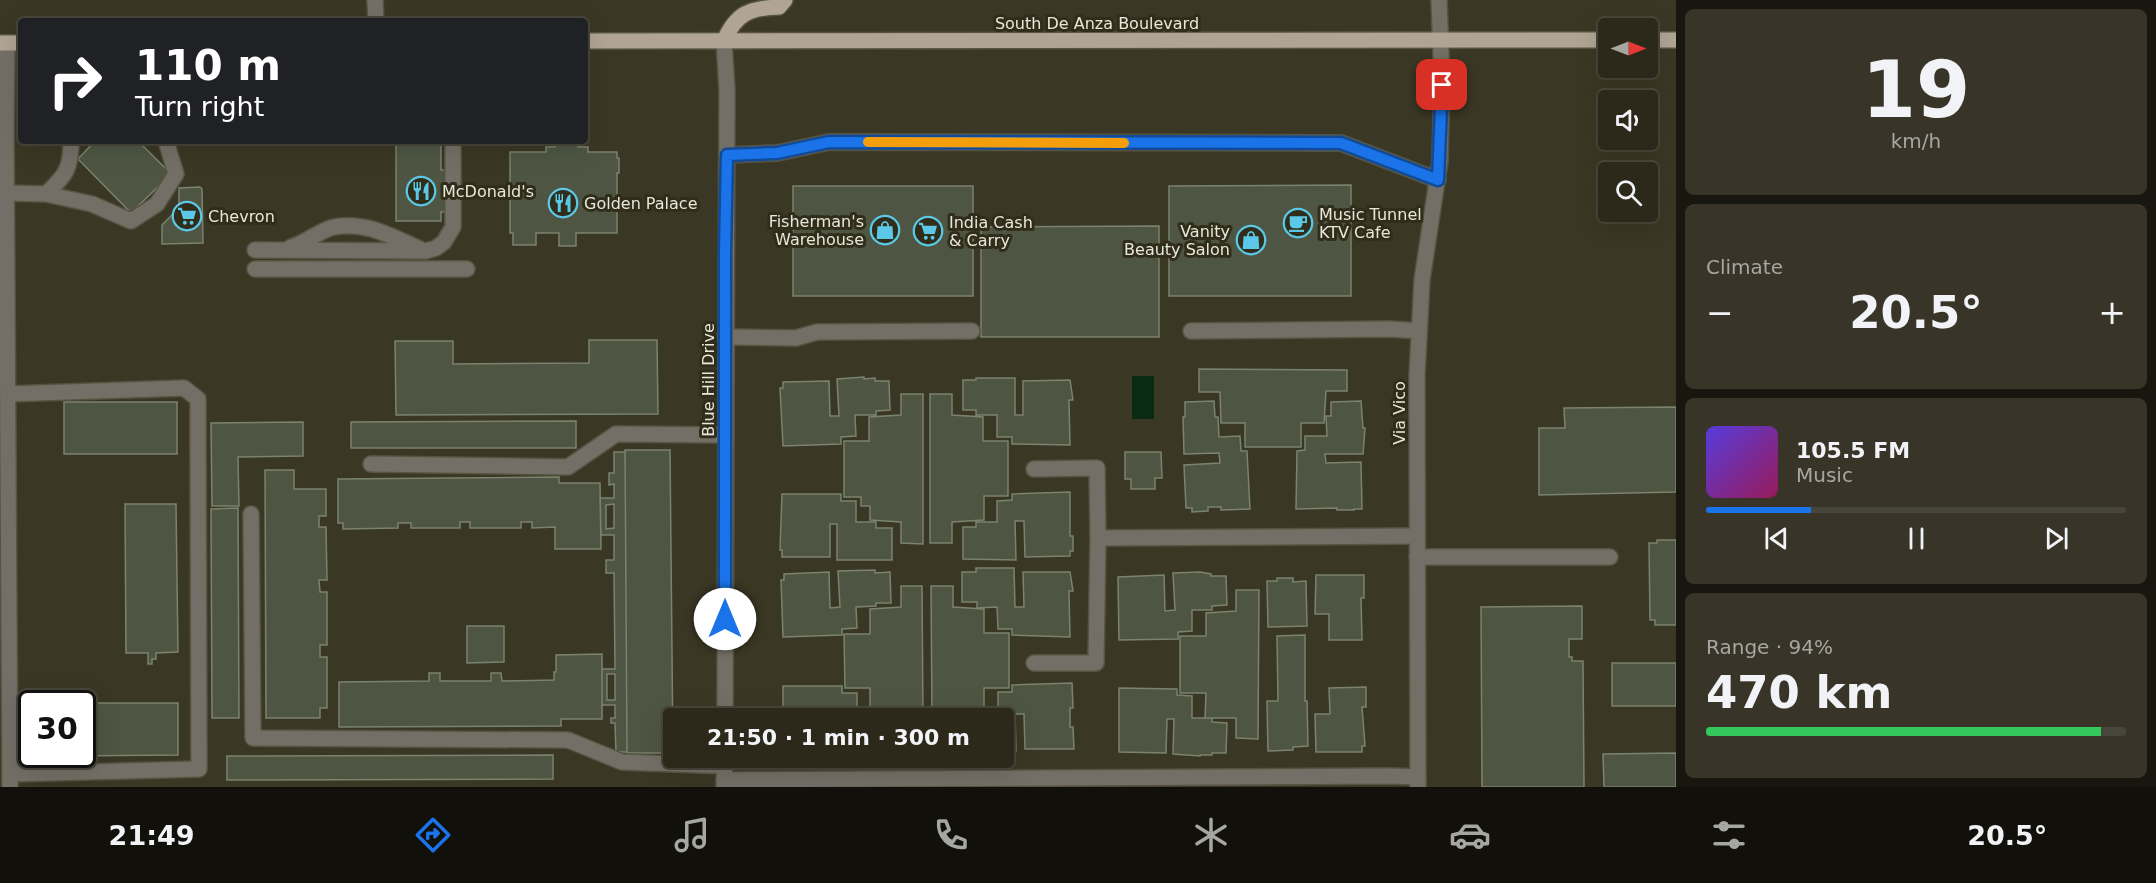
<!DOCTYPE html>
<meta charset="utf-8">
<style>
:root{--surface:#2c291b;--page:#383528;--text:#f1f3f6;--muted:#a6a6a3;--line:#48453a;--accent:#1a73e8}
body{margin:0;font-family:"DejaVu Sans",sans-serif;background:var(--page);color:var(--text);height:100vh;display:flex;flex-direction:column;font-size:22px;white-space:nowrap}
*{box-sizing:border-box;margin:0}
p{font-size:20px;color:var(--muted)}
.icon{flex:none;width:33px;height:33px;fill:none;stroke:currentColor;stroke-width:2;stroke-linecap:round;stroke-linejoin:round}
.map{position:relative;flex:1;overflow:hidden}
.panel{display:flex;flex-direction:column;gap:9px;padding:9px;background:#18170f;width:480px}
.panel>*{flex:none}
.hud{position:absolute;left:18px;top:18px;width:570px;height:126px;border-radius:6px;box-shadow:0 6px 24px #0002,0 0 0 2px var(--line);background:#202124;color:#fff;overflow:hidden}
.needle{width:39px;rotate:90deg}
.buttons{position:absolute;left:1598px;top:18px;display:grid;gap:12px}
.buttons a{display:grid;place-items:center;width:60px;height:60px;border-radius:6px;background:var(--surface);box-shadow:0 6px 24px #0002,0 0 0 2px var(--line);font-size:30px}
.speed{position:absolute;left:18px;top:690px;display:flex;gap:12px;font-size:30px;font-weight:700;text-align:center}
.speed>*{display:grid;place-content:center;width:78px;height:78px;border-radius:50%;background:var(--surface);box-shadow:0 6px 24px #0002,0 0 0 2px var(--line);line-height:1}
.speed .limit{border:3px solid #111;border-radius:9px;background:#fff;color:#111}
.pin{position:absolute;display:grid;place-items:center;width:51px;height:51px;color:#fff;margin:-26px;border-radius:12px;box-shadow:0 3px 9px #0006}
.me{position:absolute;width:66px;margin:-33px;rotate:0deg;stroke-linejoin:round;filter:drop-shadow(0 0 4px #0008)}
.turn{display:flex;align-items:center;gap:21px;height:126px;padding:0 18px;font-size:27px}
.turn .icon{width:78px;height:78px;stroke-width:2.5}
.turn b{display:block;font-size:42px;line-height:51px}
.big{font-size:45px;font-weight:700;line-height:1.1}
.panel .card{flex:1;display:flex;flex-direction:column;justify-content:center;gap:9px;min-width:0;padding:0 21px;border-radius:9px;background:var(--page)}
.panel .dial{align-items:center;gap:0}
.dial b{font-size:78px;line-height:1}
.song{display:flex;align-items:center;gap:18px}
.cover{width:72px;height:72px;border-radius:9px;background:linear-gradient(135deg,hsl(250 70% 55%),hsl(330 70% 35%))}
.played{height:6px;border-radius:3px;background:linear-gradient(90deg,var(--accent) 25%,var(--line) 25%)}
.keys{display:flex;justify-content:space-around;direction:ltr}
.heat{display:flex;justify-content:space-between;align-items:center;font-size:33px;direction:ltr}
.charge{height:9px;border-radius:4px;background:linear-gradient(90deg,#34c759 94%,var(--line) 0)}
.trip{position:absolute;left:663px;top:708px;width:351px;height:60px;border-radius:6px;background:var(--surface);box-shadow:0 6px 24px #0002,0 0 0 2px var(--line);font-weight:700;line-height:60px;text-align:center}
.dock{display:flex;height:96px;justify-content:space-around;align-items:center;background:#12100b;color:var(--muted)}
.dock .icon{width:42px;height:42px}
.dock .current{color:var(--accent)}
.dock b{font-size:27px;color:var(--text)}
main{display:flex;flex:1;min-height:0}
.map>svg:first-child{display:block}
</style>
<main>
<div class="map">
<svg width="1676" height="787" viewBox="0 0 1676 787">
<rect width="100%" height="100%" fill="#3a3724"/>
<path fill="#092b12" d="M1132,376H1154V419H1132Z"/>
<path fill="#4e5643" stroke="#7b836e" stroke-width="1.5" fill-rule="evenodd" d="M95,141H138L171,174L131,213L78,159Z
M396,141H441V170H446V212H441V221H396Z
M555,142H578V147H588V152H617V158H619V173H617V233H576V246H559V233H536V245H513V233H510V152H546V147H555Z
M1351,185V296H1169V186Z
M793,186H973V296H793Z
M200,187L202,189L203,243L162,244V225L179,208V188Z
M1159,226V337H981V227Z
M589,340H657L658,414L396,415L395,341H453V364L589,363Z
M1199,369L1347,370V391H1326L1324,423H1301V447H1245V423H1221L1220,392H1199Z
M864,377V379L875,378V381H889L890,410L876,411V415H855L856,436L841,437V444L783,446L780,388H783V382L829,381L830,416H839L837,379Z
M976,378H1015V415H1023V381L1070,380L1073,400H1069L1070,445L1012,444V437H997V415H976V410H963V380H976Z
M901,394H923V544L901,543V522L870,520V506H861V497H844V441H869V417L901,415Z
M930,394H952V415L983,417V441H1008V496H984V520L952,522V543H930Z
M1214,401L1215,417H1218L1219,437L1240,436L1241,451H1247L1250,509L1221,510V507H1208V511L1192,512V508H1186L1184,465L1220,463L1219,453L1184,454L1183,417H1185V402Z
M1361,401L1363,428H1365L1363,454H1325L1326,463L1361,462L1362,509H1354V510H1337V508L1296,509L1297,451L1305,450V436H1327L1326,416H1331V402Z
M64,402H177V454H64Z
M1676,407V492L1539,495V428H1565L1564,408Z
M576,421V448H351V422Z
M303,422V456L238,457L239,506H212L211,423Z
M625,450H670L673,753H627Z
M614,452H625L627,752H616L615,723H611V718H615V705H602V669H615L614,573H606V560H614V535H601L600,498H614V484L609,485V473H614ZM614,504V528L606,529V505ZM607,674H615V700H607Z
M1125,452H1161L1162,478H1155V489H1131V479H1125Z
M265,470H294V489H326V516H319V527H326L327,580H319L320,592H327V645H320V657H327V708H320V718H266Z
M559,477V483H600L601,549H555V527L532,528V522H521V528H470V522H460V528H411V523H398V528L343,529V523H338V479Z
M1070,492V536H1073V551H1070V556L1025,557L1024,521H1015L1016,560L963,559V527H976V522H997V501L1012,500V494Z
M782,494H841V501H856V522H876V528H892V560H837V524H830V557H782V550H780Z
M125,504H176L178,652L156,653V659H152V664H148V653H126Z
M238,508L239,718H212L211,509Z
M1657,540H1676V625H1655V620H1650L1649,543H1657Z
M976,568H1014L1015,607H1024L1023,572H1070L1073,591H1069L1070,637L1012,635V629H998L997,607L977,608V602H962V572H976Z
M875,570V573L890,572L891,603H876V606L856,607L857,628L842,629V635L783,637L781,580H784V574L829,572L830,608L840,607L838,571Z
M1200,572L1211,574V576H1226L1227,605L1212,606V610H1192V631L1178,632V639L1119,640L1118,577L1164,575L1165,611L1175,610L1173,573Z
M1316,575H1364V598H1361L1362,640H1329V614H1315Z
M1277,578H1293V582L1306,581L1307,626L1268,627L1267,581H1277Z
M901,586H922L923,718H901V714L870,712V688H845L844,634H870V609L901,607Z
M931,586H953V607L984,609V633H1009V688H984V711L953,714V718H932Z
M1236,590H1259L1258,739L1236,738V718H1205L1206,693H1180V636H1206V613L1236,611Z
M1582,606V639H1569V657H1572V661H1583L1584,787H1482L1481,607Z
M467,626H504V662L467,663Z
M1305,635V701H1307L1308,746L1293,747V750L1268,751L1267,701H1278L1277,636Z
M602,654V719H561V726L339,727V682L429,681V673H440V681H491V673H501L502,681L554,680V672H556V655Z
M1612,663H1676V706H1612Z
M1072,683L1073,708H1070V727H1073L1074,749H1025L1024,714H1015L1016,751H1004V753V718H978V715L998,714V692H1012V685Z
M783,686H842V693H857V714H877V718H839V714H830V718H783Z
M1366,687V707H1362L1365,746H1362V752H1316L1315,714H1330L1329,688Z
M1119,688L1177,689V695L1192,696V718H1212V722L1227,723L1226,753H1212V755H1200V756L1173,754L1174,719H1167L1166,753L1119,752Z
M65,703H178V755L65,756V754H82V704Z
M1676,753V787H1604L1603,754Z
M553,755V779L227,780V756Z"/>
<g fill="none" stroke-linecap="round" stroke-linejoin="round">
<g stroke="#565341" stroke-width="18">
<path id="service" d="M727,155L777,153L829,142L1341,143L1438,180
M6,193L46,194L92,204L131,221L157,204L176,174L166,141
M46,194C66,175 71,169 71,141
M291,247C306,243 320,230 334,227C367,221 392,237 420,249
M255,250L426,251L436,248L444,242L453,227V141
M255,269H467
M1191,331L1390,329L1419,331
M725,337L796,338L817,332L972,331
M8,394L184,388L198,399V443L199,769L10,774
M371,464L568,467L616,434L726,435
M1034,469L1097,468L1098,538
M251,514L253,738L568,740L622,762L724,766
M1417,557H1610
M1034,663H1096L1098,538L1417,536
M724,780L1390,776L1418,777"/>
</g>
<g stroke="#565341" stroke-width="18">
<path id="minor" d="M375,0L376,21
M724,41L727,90L725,718
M7,43L6,131L10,787
M724,787L725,758
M1418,787L1417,375L1422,280L1440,161L1442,81L1439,0"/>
</g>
<g stroke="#565341" stroke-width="18">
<path id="primary" d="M1647,40H1676
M585,41L1608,40
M724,41C736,13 750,8 779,7L785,0
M0,43H21"/>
</g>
<use href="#service" stroke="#746f66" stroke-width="15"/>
<use href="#minor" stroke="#746f66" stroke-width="15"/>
<use href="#primary" stroke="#b0a594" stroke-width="15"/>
</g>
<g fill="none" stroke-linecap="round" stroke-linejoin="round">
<g stroke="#114b97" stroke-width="15">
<path id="route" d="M725,619V251L727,155L777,153L829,142L1341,143L1438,180L1442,85"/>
</g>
<use href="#route" stroke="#1a73e8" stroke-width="10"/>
<path stroke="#f59e0b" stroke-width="10" d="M868,142L1124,143"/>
</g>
<defs>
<g id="restaurant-ring" transform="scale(1.5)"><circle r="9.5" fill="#302d1a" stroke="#5bc8e7" stroke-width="1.5"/><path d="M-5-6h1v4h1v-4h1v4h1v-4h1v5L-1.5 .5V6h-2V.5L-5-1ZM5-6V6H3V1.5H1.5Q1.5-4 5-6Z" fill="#5bc8e7"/></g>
<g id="supermarket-ring" transform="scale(1.5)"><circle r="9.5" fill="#302d1a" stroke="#5bc8e7" stroke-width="1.5"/><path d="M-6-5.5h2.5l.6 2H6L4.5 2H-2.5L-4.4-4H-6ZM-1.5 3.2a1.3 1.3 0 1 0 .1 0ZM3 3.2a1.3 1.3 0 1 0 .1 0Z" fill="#5bc8e7"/></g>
<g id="cafe-ring" transform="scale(1.5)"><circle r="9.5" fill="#302d1a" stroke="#5bc8e7" stroke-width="1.5"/><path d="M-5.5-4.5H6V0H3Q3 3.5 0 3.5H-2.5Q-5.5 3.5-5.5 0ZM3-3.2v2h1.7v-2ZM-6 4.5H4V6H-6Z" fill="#5bc8e7"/></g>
<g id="shop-ring" transform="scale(1.5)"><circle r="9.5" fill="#302d1a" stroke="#5bc8e7" stroke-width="1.5"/><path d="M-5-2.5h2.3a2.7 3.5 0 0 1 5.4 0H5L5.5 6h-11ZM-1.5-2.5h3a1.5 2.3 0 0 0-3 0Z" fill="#5bc8e7"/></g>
</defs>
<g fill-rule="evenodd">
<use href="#restaurant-ring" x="421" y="191"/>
<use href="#restaurant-ring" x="563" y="203"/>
<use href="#supermarket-ring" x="187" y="216"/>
<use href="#cafe-ring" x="1298" y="223"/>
<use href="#shop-ring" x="885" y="230"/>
<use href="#supermarket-ring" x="928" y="231"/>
<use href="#shop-ring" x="1251" y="240"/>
</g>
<g text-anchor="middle" stroke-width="6" stroke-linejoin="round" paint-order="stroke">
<g font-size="16" fill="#e8e7db" stroke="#302d1a">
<text x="1097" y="29">South De Anza Boulevard</text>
<text transform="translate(708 380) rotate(-90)" y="6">Blue Hill Drive</text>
<text transform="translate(1399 413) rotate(-90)" y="6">Via Vico</text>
</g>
<g font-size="16" fill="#e8e7db" stroke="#302d1a" text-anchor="start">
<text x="442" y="197">McDonald's</text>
<text x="584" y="209">Golden Palace</text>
<text x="1319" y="220">Music Tunnel<tspan x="1319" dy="18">KTV Cafe</tspan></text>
<text x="208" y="222">Chevron</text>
<text x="864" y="227" text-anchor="end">Fisherman's<tspan x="864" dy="18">Warehouse</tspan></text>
<text x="949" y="228">India Cash<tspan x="949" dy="18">&amp; Carry</tspan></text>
<text x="1230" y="237" text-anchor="end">Vanity<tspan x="1230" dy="18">Beauty Salon</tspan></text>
</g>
</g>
</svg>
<div class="buttons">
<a><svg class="needle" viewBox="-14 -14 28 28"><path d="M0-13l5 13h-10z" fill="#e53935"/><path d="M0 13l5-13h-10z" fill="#a6a6a3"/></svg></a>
<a><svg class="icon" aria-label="sound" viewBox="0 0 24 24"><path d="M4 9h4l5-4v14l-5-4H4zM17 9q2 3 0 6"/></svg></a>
<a><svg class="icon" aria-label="search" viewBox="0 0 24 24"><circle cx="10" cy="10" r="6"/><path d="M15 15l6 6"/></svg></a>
</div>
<div class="speed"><div class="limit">30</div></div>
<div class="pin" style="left:1442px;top:85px;background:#d93025"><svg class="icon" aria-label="arrive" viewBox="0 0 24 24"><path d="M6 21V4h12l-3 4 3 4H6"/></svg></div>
<svg class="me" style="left:725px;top:619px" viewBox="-20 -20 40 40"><circle r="19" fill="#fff"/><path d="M0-13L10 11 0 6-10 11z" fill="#1a73e8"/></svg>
<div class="trip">21:50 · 1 min · 300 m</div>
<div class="hud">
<div class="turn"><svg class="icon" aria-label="right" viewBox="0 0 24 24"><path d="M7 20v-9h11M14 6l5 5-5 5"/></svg><div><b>110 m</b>Turn right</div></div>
</div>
</div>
<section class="panel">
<div class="card dial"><b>19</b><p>km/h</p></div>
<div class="card"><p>Climate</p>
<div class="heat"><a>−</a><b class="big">20.5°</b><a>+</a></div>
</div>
<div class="card">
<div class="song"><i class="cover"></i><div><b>105.5 FM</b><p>Music</p></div></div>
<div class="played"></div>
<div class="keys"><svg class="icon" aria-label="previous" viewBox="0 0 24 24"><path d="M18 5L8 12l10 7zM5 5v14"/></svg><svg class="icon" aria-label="pause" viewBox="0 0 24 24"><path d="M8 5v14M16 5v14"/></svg><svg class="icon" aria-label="next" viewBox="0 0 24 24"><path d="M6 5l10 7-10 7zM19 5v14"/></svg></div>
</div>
<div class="card"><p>Range · 94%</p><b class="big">470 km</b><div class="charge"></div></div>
</section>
</main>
<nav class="dock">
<b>21:49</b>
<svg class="icon current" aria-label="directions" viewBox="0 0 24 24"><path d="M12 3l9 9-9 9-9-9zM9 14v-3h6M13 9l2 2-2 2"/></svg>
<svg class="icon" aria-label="music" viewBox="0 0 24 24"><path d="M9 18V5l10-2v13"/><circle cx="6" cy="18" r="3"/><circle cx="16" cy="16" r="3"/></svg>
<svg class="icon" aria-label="phone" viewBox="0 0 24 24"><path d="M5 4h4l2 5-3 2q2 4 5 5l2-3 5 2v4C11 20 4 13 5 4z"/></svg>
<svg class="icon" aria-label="climate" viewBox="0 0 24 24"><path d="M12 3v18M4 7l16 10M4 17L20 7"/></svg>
<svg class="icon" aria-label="car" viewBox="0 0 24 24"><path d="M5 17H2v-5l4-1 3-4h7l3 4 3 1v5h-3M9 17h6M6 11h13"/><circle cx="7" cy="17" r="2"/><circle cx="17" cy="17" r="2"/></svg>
<svg class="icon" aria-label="filters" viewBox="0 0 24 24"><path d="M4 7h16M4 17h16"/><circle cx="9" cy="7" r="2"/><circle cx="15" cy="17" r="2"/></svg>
<b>20.5°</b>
</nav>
